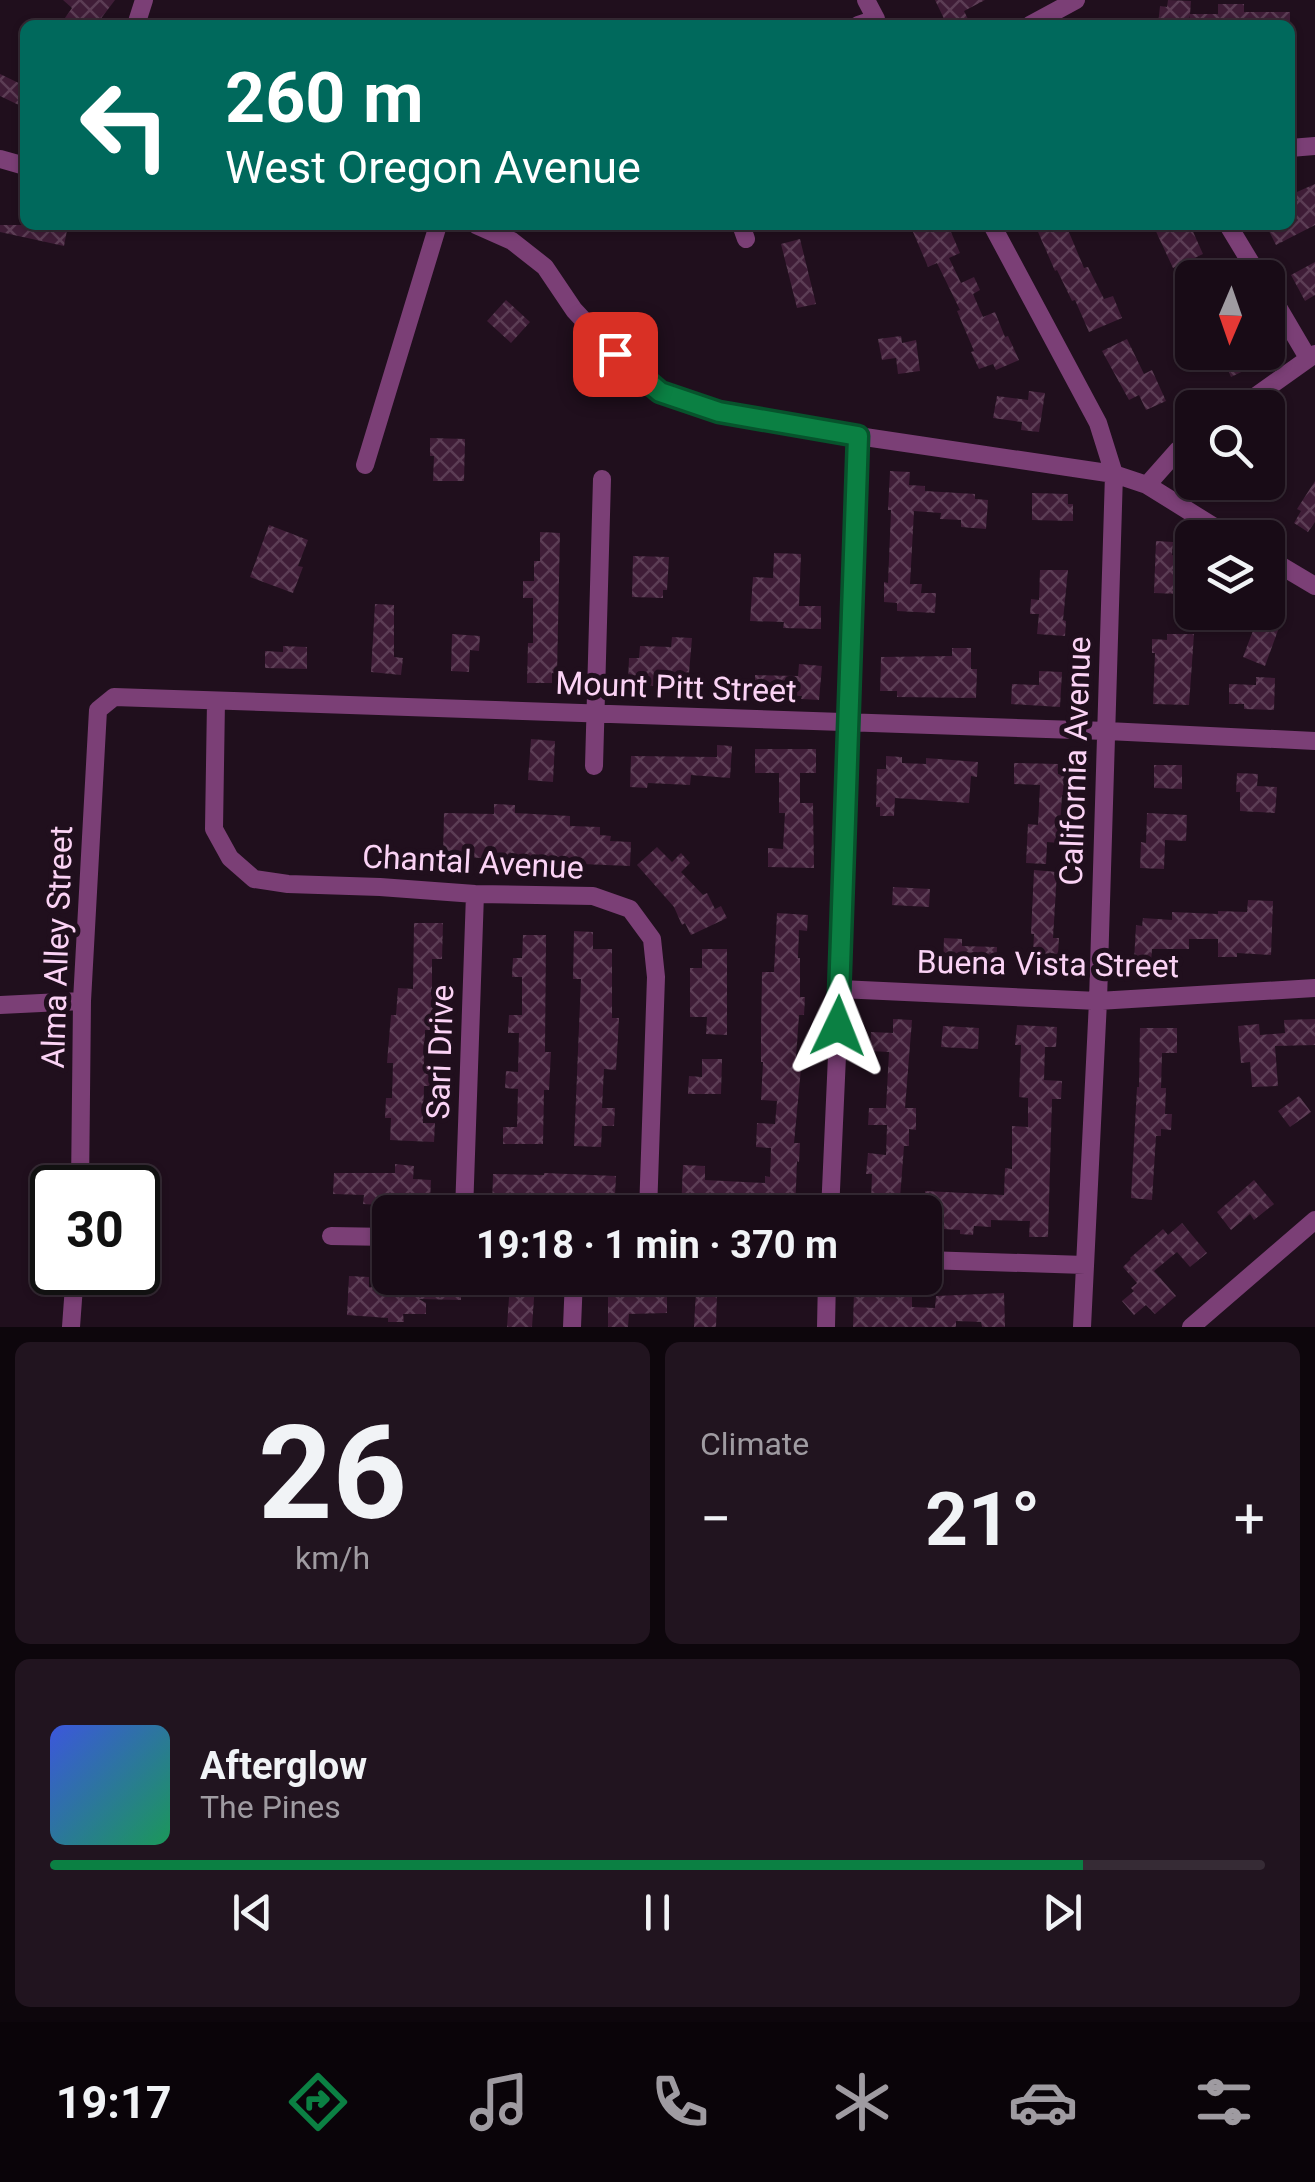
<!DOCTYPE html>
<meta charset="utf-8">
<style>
:root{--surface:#180b16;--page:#21141f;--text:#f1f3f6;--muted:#9f9ba1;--line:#362b35;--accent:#0b8043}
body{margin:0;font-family:Roboto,sans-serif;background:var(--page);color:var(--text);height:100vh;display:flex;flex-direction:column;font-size:38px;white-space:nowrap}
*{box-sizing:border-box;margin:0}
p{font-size:32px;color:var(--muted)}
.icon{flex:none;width:55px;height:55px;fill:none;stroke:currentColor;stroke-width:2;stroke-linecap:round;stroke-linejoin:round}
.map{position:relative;height:1327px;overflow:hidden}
.panel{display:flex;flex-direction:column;gap:15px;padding:15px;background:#0d060c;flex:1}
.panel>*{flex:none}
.banner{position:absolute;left:20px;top:20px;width:1275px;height:210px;border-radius:15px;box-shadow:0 2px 8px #0004,0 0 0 2px var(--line);background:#00695c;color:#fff;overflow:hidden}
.needle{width:65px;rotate:182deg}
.buttons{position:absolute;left:1175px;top:260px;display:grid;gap:20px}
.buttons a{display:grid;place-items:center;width:110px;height:110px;border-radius:15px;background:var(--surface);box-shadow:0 2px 8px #0004,0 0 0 2px var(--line);font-size:50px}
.speed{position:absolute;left:30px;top:1165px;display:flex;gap:20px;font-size:50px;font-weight:700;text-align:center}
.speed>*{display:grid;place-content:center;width:130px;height:130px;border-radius:50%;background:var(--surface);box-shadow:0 2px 8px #0004,0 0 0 2px var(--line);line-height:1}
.speed .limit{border:5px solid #111;border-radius:15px;background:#fff;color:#111}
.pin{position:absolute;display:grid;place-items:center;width:85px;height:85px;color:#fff;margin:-42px;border-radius:20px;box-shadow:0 5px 15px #0006}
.me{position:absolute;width:110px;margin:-55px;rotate:2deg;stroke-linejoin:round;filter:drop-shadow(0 0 8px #0008)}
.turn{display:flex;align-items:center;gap:35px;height:210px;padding:0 40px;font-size:45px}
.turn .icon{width:130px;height:130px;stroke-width:2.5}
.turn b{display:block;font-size:70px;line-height:85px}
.big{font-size:75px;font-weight:700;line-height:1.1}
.panel .widget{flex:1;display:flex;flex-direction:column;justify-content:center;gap:15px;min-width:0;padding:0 35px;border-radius:15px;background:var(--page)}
.panel .dial{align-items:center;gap:0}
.dial b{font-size:130px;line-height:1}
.song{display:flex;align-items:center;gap:30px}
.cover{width:120px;height:120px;border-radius:15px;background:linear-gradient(135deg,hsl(230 70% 55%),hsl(150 70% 35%))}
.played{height:10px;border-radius:5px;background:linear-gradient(90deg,var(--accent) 85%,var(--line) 85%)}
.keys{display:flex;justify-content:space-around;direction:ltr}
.heat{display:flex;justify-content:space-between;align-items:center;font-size:55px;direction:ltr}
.panel .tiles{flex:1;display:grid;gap:15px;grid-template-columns:1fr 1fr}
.widget:last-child{grid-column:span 2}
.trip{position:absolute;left:372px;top:1195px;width:570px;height:100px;border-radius:15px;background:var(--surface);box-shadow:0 2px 8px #0004,0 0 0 2px var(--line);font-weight:700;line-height:100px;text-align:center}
.dock{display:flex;height:160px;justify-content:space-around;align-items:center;background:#0a0409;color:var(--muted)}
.dock .icon{width:70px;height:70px}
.dock .active{color:var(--accent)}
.dock b{font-size:45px;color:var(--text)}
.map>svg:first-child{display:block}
</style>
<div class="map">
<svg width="1315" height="1327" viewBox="0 0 1315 1327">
<defs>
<pattern id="building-cross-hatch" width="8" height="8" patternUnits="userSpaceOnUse" patternTransform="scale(2.5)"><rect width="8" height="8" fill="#3f1d37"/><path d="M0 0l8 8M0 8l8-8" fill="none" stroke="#5c3d55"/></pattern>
</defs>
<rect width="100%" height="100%" fill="#200f1d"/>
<path fill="url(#building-cross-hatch)" d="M63,0H115L96,25H60L72,8Z
M935,0H985L964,11L971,25H947Z
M1168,0L1191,1L1190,14H1218V4H1244V12H1290V25H1190V15L1188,25H1158L1160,6L1167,7Z
M0,74L25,86V108L0,96Z
M1315,184V225L1276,245L1266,225H1290V195Z
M0,225H68L64,246L0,232Z
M910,225H948L960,253L949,258L961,283L974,277L980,290L973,294L983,317L995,312L1005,337L1008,336L1019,360L996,370L993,364L979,369L971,352L974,351L957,311L960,310L937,263L928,267Z
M1035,225H1066L1084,268L1088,267L1104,299L1113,296L1122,318L1089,332L1075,300L1072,301L1057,270L1055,271Z
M1153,225H1190L1203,254L1173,268Z
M800,239L816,304L797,308L781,244Z
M1315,262V295L1305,301L1291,275Z
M506,300L530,322L511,343L487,321Z
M901,336L902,343L916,340L920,371L898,374L896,358L882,360L878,339Z
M1127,339L1144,374L1152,370L1166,401L1146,410L1139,395L1129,400L1102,351Z
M1220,352H1253L1258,364L1231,377Z
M1029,391L1045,393L1039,432L1021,430L1022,422L993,418L997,396L1028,400Z
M430,438L465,439L464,481H433L434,456H430Z
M890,471L910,472L909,485L925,486V491L975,494V499L988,500L986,529L961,527V520L940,519L941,513L914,511L910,584H922L921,593H936L935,613L897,611V603L884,602V582L888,583L891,510H888Z
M1315,481V522L1308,532L1294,523L1301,511L1297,509Z
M1032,493L1068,494V504H1073V521L1032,520Z
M269,525L308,540L298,566L303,567L293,593L250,577Z
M540,532L560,533L557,674L552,673V683H527L528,643H533V598H523V581H534V561H540Z
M1156,541L1173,542L1172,555L1181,556L1179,594L1154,593Z
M774,553L801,554L799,606H821V629L783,628L784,622L750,621L753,577L773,578Z
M633,556L669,557L667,590H663V598L632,597Z
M1040,570H1068L1063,620L1066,621L1065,636L1037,634L1039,614H1030L1031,599L1039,600Z
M375,604L394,605V657L403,658L401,675L371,672Z
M1268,604L1285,611L1265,666L1243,657L1260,612H1268Z
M452,634L480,636L479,651L470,650L469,672L451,671Z
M1167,634H1194L1189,705L1153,704L1155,653H1152V639L1167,640Z
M672,637L692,638L689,673L682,672L681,688L628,684L629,658H639L640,646L671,647Z
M283,646L307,647V669L265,668V651L283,652Z
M952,648H971V669H977L976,698L897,697V691H880L881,657L952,656Z
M799,664L822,666L819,700L801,699L802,696L755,695V675L798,676Z
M1039,671L1062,672L1060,707L1011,704L1012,684L1039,685Z
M1256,677L1275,678L1274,710L1244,709V704H1229V684L1256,685Z
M531,739L555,741L553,782L528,780Z
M717,745L732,746L730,778L691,775L690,785L648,783L647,788L630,787L631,756L717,757Z
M755,749H816V773H800V803H813L814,868L768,867V848L783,849L785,813H779V773H755Z
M886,756L902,757V763L926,764V758L978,762L977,777L971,776L969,803L895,798L894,816H880V807H876L877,769H886Z
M1014,763L1058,764V774H1069L1068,795H1062L1059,843L1047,842L1046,864L1026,863L1028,824L1038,825L1040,785L1014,784Z
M1154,765H1182V789L1154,788Z
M1237,773L1258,774L1257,786L1277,787L1275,813L1240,811V792H1236Z
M494,804L515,805V813L570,816V826L600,827V835L611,836L610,841L631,842L630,866L582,864V859L554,857V862L443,856L444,813L494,814Z
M1147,813L1187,815L1186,841L1165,840L1164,869L1140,868L1141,842L1146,843Z
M657,847L672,862L681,853L690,863L681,872L703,895L707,893L715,909L721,906L727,918L691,935L685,923L682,925L674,907L637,865Z
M1034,870L1057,872L1053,938H1059L1057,971L1032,970L1034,934H1031Z
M893,887L930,889L929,907L892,905Z
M1248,900L1273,901L1271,955L1237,953V957H1218V939H1189V949H1152L1151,962L1134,961L1136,925L1142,926L1143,918L1172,920V912L1218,914V911L1247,912Z
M777,913L808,915L807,931L799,930L798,958H800V997H805L804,1015H799L796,1058H802L794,1143H800L799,1162L797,1161L795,1212H764V1207L741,1206V1212H681L683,1165L705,1166V1180L765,1183V1176L770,1177L771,1148L756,1147L757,1123L775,1124L777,1101L761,1100L763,1062H761V1033L762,972H774Z
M414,923H443L442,959H432V990H441L439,1010H433L432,1030H425L424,1065L437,1066V1086H424L423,1123H435L434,1142L390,1140L391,1118H385L386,1098H392L393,1063H387L391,1015H396L398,988L413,989Z
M574,931L593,932V949H612V1018H619L616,1070L604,1069L602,1108H615L614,1126H602L601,1147L574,1146L581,979H573Z
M523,935H546L545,1052H551L549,1090H544L543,1144H503V1127H517L518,1089L505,1088L506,1071L518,1072L519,1033H508L509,1015H522V977H512L513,958H522Z
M944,938L962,939V946L997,947L996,968L943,967Z
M702,949H727V1035L706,1034L707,1017H690V968H702Z
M893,1019L912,1020L905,1108H916V1130L909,1129V1146H904L900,1198L925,1199V1191L1004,1195L1005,1168L1012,1169V1126L1028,1127V1098L1019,1097L1021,1045H1015L1017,1025L1057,1027L1056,1047H1045L1044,1080L1062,1081L1061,1099H1052L1048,1237H1029L1030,1221L991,1220V1227L974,1226L973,1235L960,1234V1230L925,1228V1212H864V1201H871L872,1174H866L868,1153L886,1155L887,1125H868L869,1108H886L889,1052L870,1051L871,1032L893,1033Z
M1315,1019V1045L1275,1046L1278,1086L1252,1087L1250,1062L1241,1063L1238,1026L1259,1024L1260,1035L1285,1033L1284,1020Z
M943,1026L979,1028L978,1049L941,1047Z
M1140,1028H1177V1053H1162L1161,1088H1166L1165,1114H1172L1171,1130L1161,1129V1136H1156L1152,1200L1131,1198L1137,1087H1139Z
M702,1059H722L721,1094H688L689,1076L702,1077Z
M1299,1096L1311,1112L1290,1127L1278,1111Z
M395,1164L414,1166L413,1179L431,1180L430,1200L413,1199L412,1207L363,1204L364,1195L333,1194L334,1173H395Z
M544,1173L616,1176L615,1195H608L607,1212H558V1196H535V1202H514V1210H492L493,1174L544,1175Z
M1254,1180L1274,1204L1254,1220L1250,1214L1231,1230L1217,1212Z
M1182,1223L1207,1253L1190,1267L1177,1252L1154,1271L1176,1296L1155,1314L1146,1305L1134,1315L1122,1301L1134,1291L1131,1288L1137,1283L1123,1267L1131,1259L1130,1258L1163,1229L1168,1235Z
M349,1276L369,1277V1287H406V1278L461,1280V1300L419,1299L426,1303V1314H403L404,1322H388V1318L347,1315Z
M608,1278H626V1280H629V1286H667V1313L629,1314L628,1327H608Z
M510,1283L535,1284L532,1327H507Z
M696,1290L717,1291L716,1327H694Z
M854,1290L912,1292V1307L935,1308L936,1296L1004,1293L1005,1327H982L981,1322L956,1321V1327H853Z"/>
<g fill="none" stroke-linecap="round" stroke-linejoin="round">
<path stroke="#7b3f76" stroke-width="18" d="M136,25L144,0
M858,25L876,19L866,0
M1030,25L1076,0
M1290,148L1315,146
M0,159L25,166
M476,225L512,241L545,267L574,310L615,354L660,392L719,412L858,436L1114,474L1147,485L1232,538
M741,225L746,239
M992,225L1098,423L1114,474L1098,1001L1082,1327
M1228,225L1260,278
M1268,290L1308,358
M1239,408L1315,354
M365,465L438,225
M1147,485L1178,450L1192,441
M1268,558L1315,586
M216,701L214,829L230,858L254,879L288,884L380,887L475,894L593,896L630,909L652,939L656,977L648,1212
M594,766L602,479
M840,989L1098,1001L1315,988
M0,1005L82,1001
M80,1188L82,1001L98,710L114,697L1107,731L1315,741
M464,1212L475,894
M830,1212L840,989L858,436
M331,1236L390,1237
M925,1260L1085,1265
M71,1327L75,1272
M572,1327L574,1278
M826,1327L827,1278
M1191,1327L1315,1220"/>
</g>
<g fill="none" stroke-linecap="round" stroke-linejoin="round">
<g stroke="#07532c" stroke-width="25">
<path id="route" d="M615,354L660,392L719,412L858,436L838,1026"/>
</g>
<use href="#route" stroke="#0b8043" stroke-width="18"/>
</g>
<g text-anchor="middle" stroke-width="10" stroke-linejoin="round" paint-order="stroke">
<g font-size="32" fill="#fbd3f5" stroke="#200f1d">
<text transform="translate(676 687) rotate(2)" y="11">Mount Pitt Street</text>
<text transform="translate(1075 761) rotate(-88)" y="11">California Avenue</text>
<text transform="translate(473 862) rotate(3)" y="11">Chantal Avenue</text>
<text transform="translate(57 947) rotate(-88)" y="11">Alma Alley Street</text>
<text transform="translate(1048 964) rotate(1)" y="11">Buena Vista Street</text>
<text transform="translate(440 1052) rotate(-88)" y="11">Sari Drive</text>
</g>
</g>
</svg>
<div class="buttons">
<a><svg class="needle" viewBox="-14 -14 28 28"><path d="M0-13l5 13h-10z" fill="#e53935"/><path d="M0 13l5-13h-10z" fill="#9f9ba1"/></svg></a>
<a><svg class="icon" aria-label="search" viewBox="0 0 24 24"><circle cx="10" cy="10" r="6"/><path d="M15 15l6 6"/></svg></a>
<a><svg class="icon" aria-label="layers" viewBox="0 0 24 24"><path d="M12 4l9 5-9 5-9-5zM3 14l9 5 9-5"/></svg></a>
</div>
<div class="speed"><div class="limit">30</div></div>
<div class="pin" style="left:615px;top:354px;background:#d93025"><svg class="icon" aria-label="arrive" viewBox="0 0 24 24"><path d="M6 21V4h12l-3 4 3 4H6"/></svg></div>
<svg class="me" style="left:838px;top:1026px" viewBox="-20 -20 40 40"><path d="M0-17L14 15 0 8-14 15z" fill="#0b8043" stroke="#fff" stroke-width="4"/></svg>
<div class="trip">19:18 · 1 min · 370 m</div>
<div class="banner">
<div class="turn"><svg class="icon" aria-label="left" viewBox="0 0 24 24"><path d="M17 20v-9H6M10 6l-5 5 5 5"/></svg><div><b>260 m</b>West Oregon Avenue</div></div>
</div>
</div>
<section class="panel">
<div class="tiles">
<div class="widget dial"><b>26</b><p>km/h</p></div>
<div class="widget"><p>Climate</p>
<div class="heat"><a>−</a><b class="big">21°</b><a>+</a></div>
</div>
<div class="widget">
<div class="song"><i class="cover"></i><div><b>Afterglow</b><p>The Pines</p></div></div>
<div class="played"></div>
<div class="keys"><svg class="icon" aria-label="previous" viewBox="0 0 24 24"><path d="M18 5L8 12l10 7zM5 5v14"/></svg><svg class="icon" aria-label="pause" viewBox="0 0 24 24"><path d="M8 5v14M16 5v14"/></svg><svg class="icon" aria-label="next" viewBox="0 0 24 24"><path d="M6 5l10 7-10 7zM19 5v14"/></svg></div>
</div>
</div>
</section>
<nav class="dock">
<b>19:17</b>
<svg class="icon active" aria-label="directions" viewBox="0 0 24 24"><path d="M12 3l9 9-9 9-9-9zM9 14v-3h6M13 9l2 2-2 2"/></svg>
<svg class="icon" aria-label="music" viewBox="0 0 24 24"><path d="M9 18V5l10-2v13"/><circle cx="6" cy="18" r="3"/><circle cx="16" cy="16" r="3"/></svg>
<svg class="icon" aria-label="phone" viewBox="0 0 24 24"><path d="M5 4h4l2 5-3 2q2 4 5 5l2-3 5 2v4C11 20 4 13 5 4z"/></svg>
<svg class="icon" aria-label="climate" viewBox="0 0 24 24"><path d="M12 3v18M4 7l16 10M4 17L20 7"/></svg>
<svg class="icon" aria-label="car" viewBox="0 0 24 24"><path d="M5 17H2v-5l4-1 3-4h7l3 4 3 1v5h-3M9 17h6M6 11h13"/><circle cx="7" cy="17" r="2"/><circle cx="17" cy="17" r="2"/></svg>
<svg class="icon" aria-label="filters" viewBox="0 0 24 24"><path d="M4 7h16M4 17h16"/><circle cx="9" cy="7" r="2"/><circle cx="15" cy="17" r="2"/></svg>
</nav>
